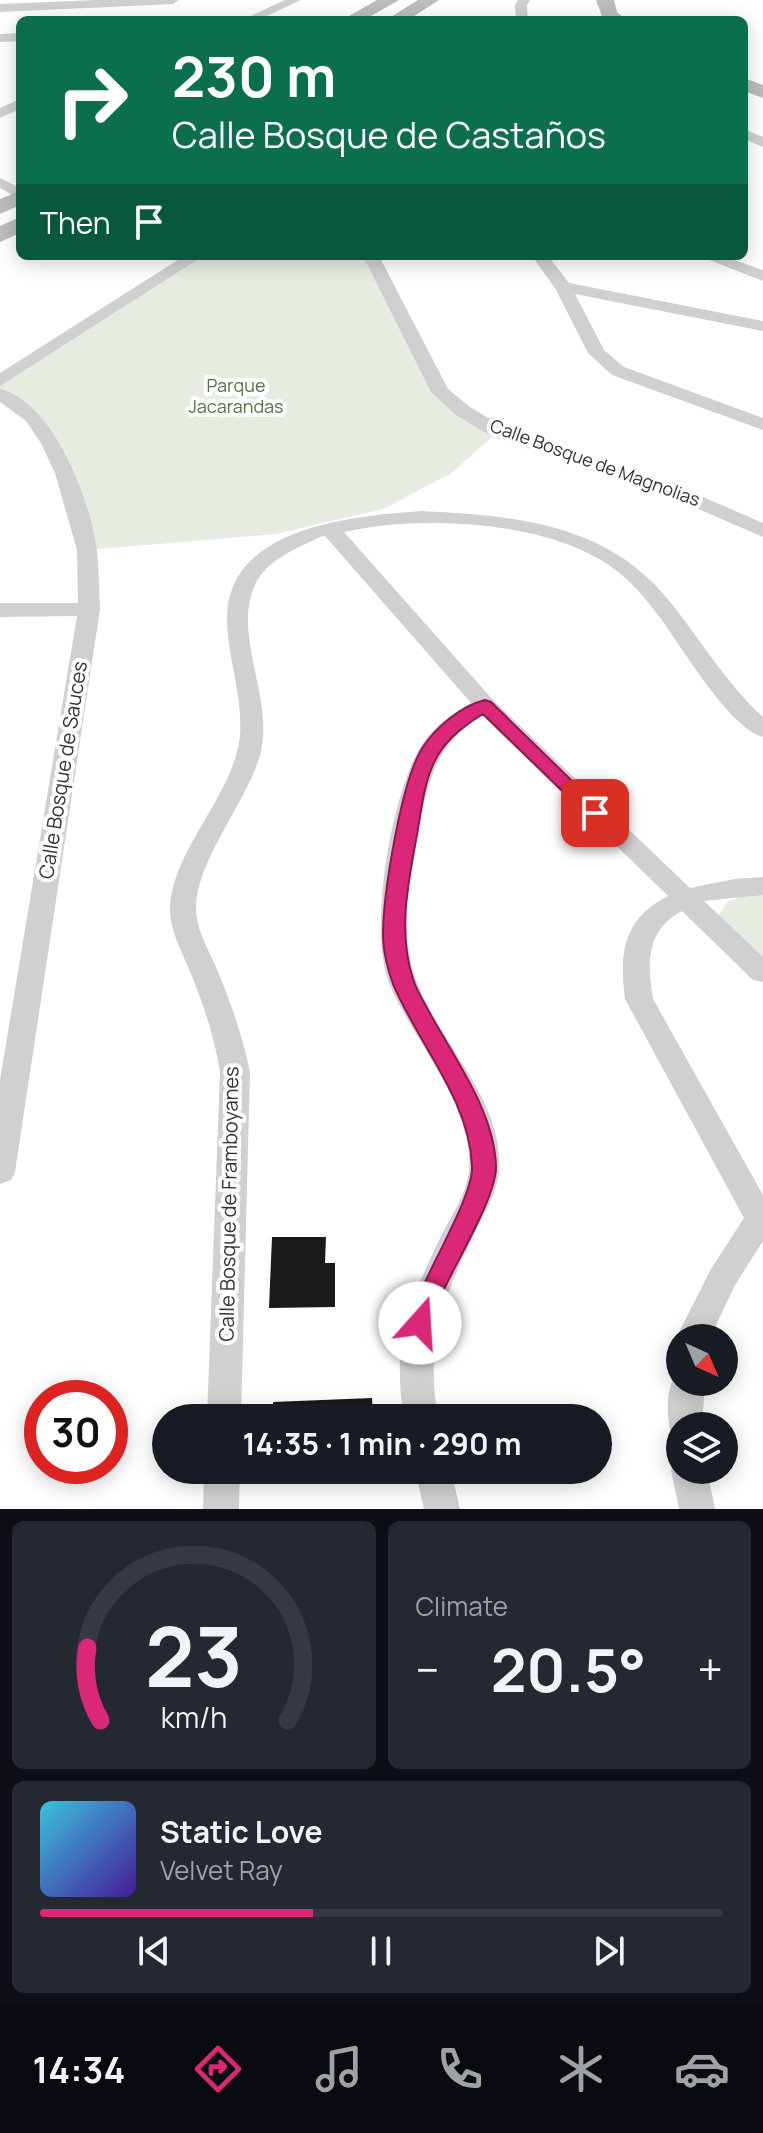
<!DOCTYPE html>
<meta charset="utf-8">
<style>
:root{--surface:#171b24;--page:#242831;--text:#f1f3f6;--muted:#9ea1a6;--line:#363941;--accent:#db2777}
body{margin:0;font-family:Manrope,sans-serif;background:var(--page);color:var(--text);height:100vh;display:flex;flex-direction:column;font-size:30px;white-space:nowrap}
*{box-sizing:border-box;margin:0}
p{font-size:26px;color:var(--muted)}
.icon{flex:none;width:44px;height:44px;fill:none;stroke:currentColor;stroke-width:2;stroke-linecap:round;stroke-linejoin:round}
.map{position:relative;height:1509px;overflow:hidden}
.side{display:flex;flex-direction:column;gap:12px;padding:12px;background:#0d0f14;flex:1}
.side>*{flex:none}
.top-card{position:absolute;left:16px;top:16px;width:732px;height:244px;border-radius:12px;box-shadow:0 4px 20px #0003;background:#0b6e4f;color:#fff;overflow:hidden}
.needle{width:52px;rotate:136deg}
.tools{position:absolute;left:666px;top:1324px;display:grid;gap:16px}
.tools a{display:grid;place-items:center;width:72px;height:72px;border-radius:50%;background:var(--surface);box-shadow:0 4px 20px #0003;font-size:40px}
.speed{position:absolute;left:24px;top:1380px;display:flex;gap:16px;font-size:40px;font-weight:700;text-align:center}
.speed>*{display:grid;place-content:center;width:104px;height:104px;border-radius:50%;background:var(--surface);box-shadow:0 4px 20px #0003;line-height:1}
.speed .limit{border:12px solid #d22;background:#fff;color:#111}
.pin{position:absolute;display:grid;place-items:center;width:68px;height:68px;color:#fff;margin:-34px;border-radius:16px;box-shadow:0 4px 12px #0006}
.me{position:absolute;width:88px;margin:-44px;rotate:19deg;stroke-linejoin:round;filter:drop-shadow(0 0 6px #0008)}
.turn{display:flex;align-items:center;gap:28px;height:168px;padding:0 24px;font-size:36px}
.turn .icon{width:104px;height:104px;stroke-width:2.5}
.turn b{display:block;font-size:56px;line-height:68px}
.then{display:flex;align-items:center;height:76px;padding:0 24px;background:#0003;gap:16px;font-size:30px}
.big{font-size:60px;font-weight:700;line-height:1.1}
.side .card{flex:1;display:flex;flex-direction:column;justify-content:center;gap:12px;min-width:0;padding:0 28px;border-radius:12px;background:var(--page)}
.side .dial{align-items:center;gap:0}
.dial svg{height:208px;overflow:visible;fill:none;stroke:var(--line);stroke-width:7;stroke-linecap:round;text-anchor:middle}
.dial text{fill:var(--text);stroke:none}
.song{display:flex;align-items:center;gap:24px}
.cover{width:96px;height:96px;border-radius:12px;background:linear-gradient(135deg,hsl(190 70% 55%),hsl(260 70% 35%))}
.played{height:8px;border-radius:4px;background:linear-gradient(90deg,var(--accent) 40%,var(--line) 40%)}
.keys{display:flex;justify-content:space-around;direction:ltr}
.heat{display:flex;justify-content:space-between;align-items:center;font-size:44px;direction:ltr}
.side .tiles{flex:1;display:grid;gap:12px;grid-template-columns:1fr 1fr}
.card:last-child{grid-column:span 2}
.trip{position:absolute;left:152px;top:1404px;width:460px;height:80px;border-radius:40px;background:var(--surface);box-shadow:0 4px 20px #0003;font-weight:700;line-height:80px;text-align:center}
.dock{display:flex;height:128px;justify-content:space-around;align-items:center;background:#090b0e;color:var(--muted)}
.dock .icon{width:56px;height:56px}
.dock .on{color:var(--accent)}
.dock b{font-size:36px;color:var(--text)}
.map>svg:first-child{display:block}
</style>
<div class="map">
<svg width="763" height="1509" viewBox="0 0 763 1509">
<rect width="100%" height="100%" fill="#fff"/>
<path fill="#e6ecdf" d="M195,256H366L440,392L498,432L450,474L383,509L276,534L87,550L49,439L0,394V381Z
M763,891V962L716,919L728,901Z"/>
<path fill="#1a1a1a" d="M272,1237H326L325,1263H335V1307L269,1308Z
M372,1398L373,1418H274L273,1402Z"/>
<g fill="none" stroke-linecap="round" stroke-linejoin="round">
<path fill="#d0d0d0" fill-rule="evenodd" d="M95,0H179L173,4L0,12V4Z
M285,0H301L258,20H242Z
M518,0H530L527,5L528,20H516L515,5Z
M20,33V41L0,42V34Z
M20,99V109L0,118V108Z
M744,129L763,137V147L744,139Z
M0,178L20,188V199L0,188Z
M184,256H203L0,386V373Z
M363,256H379L448,389L470,407L505,428L680,487L763,523V537L666,495L491,436L456,415L431,392Z
M532,256H548L569,283L763,321V331L575,294L604,350L624,367L763,418V430L612,375L588,353L555,288Z
M699,256H722L763,270V281Z
M0,389C54,402 92,503 97,553C99,571 99,590 100,609L15,1172L11,1180L0,1184V1080L77,616L0,617V603H78L77,550L55,473L41,443L26,421L0,402Z
M422,511C518,516 608,523 671,603C702,642 726,683 763,717V737C736,730 701,677 685,654C664,623 642,588 610,566C544,520 420,515 344,532L493,700L690,888L735,879L763,877V895L704,901L763,957V982L753,980L682,911C646,930 647,963 653,999L763,1195V1241L735,1285L710,1338H680V1345L676,1338L711,1269L744,1218L625,999C619,954 623,919 668,896L482,715C441,739 429,776 420,821C410,870 398,928 415,977C436,1041 504,1098 499,1170C498,1192 484,1213 475,1232C442,1301 425,1340 438,1418H404C391,1340 410,1301 443,1232C453,1213 467,1192 469,1171C475,1106 412,1040 389,983C368,929 391,795 421,746C433,727 451,714 471,703L325,536L320,537C296,549 265,560 254,587C233,637 275,701 260,755C247,802 194,863 196,911C197,933 211,954 219,974C232,1006 243,1038 250,1072L241,1418H207L220,1072C215,1040 205,1009 193,979C185,957 170,933 170,910C170,852 234,795 240,736C243,697 228,659 227,621C225,526 354,516 422,511Z
M680,1370V1382H705L702,1426H680V1439L673,1437C665,1420 665,1382 680,1370Z
M680,1458V1470H707L715,1509H679L671,1470Z
M204,1470H240L239,1509H203Z
M415,1470H451L460,1509H424Z"/>
<path fill="#bdbdbd" fill-rule="evenodd" d="M377,0H399L364,20H342Z
M418,0H439L408,20H386Z
M596,0H614L617,12L626,20L603,19Z
M744,78L763,85V98L744,91Z
M20,191V205L0,214V199Z
M20,217V233L0,242V226Z"/>
</g>
<path fill="#db2777" stroke="#8e194d" stroke-width="2" d="M485,700L491,702L605,813L602,817H589L483,714C431,746 427,771 418,829C409,880 397,929 413,979C417,992 426,1005 432,1017C457,1062 495,1114 496,1167C496,1198 454,1265 441,1296C436,1307 435,1319 429,1330L420,1333L411,1330L408,1323C419,1283 474,1198 472,1166C469,1098 418,1044 393,984C388,971 383,950 383,936C383,895 401,780 423,747C436,727 461,706 485,700Z"/>
<g text-anchor="middle" stroke-width="8" stroke-linejoin="round" paint-order="stroke">
<g font-size="18" fill="#56703f" stroke="#fff">
<text x="236" y="392">Parque<tspan x="236" dy="21">Jacarandas</tspan></text>
</g>
<g font-size="18" fill="#333" stroke="#fff">
<text transform="translate(595 463) rotate(20)" y="6">Calle Bosque de Magnolias</text>
</g>
<g font-size="20" fill="#333" stroke="#fff">
<text transform="translate(63 770) rotate(-81)" y="7">Calle Bosque de Sauces</text>
<text transform="translate(229 1204) rotate(-89)" y="7">Calle Bosque de Framboyanes</text>
</g>
</g>
</svg>
<div class="tools">
<a><svg class="needle" viewBox="-14 -14 28 28"><path d="M0-13l5 13h-10z" fill="#e53935"/><path d="M0 13l5-13h-10z" fill="#9ea1a6"/></svg></a>
<a><svg class="icon" aria-label="layers" viewBox="0 0 24 24"><path d="M12 4l9 5-9 5-9-5zM3 14l9 5 9-5"/></svg></a>
</div>
<div class="speed"><div class="limit">30</div></div>
<div class="pin" style="left:595px;top:813px;background:#d93025"><svg class="icon" aria-label="arrive" viewBox="0 0 24 24"><path d="M6 21V4h12l-3 4 3 4H6"/></svg></div>
<svg class="me" style="left:420px;top:1323px" viewBox="-20 -20 40 40"><circle r="19" fill="#fff"/><path d="M0-13L10 11 0 6-10 11z" fill="#db2777"/></svg>
<div class="trip">14:35 · 1 min · 290 m</div>
<div class="top-card">
<div class="turn"><svg class="icon" aria-label="right" viewBox="0 0 24 24"><path d="M7 20v-9h11M14 6l5 5-5 5"/></svg><div><b>230 m</b>Calle Bosque de Castaños</div></div>
<div class="then">Then<svg class="icon" aria-label="arrive" viewBox="0 0 24 24"><path d="M6 21V4h12l-3 4 3 4H6"/></svg></div>
</div>
</div>
<section class="side">
<div class="tiles">
<div class="card dial"><svg viewBox="0 0 100 80">
<path d="M14 69A42 42 0 1 1 86 69"/>
<path d="M14 69A42 42 0 0 1 9 41" stroke="#db2777"/>
<text x="50" y="56" font-size="32" font-weight="700">23</text>
<text x="50" y="72" font-size="11">km/h</text>
</svg></div>
<div class="card"><p>Climate</p>
<div class="heat"><a>−</a><b class="big">20.5°</b><a>+</a></div>
</div>
<div class="card">
<div class="song"><i class="cover"></i><div><b>Static Love</b><p>Velvet Ray</p></div></div>
<div class="played"></div>
<div class="keys"><svg class="icon" aria-label="previous" viewBox="0 0 24 24"><path d="M18 5L8 12l10 7zM5 5v14"/></svg><svg class="icon" aria-label="pause" viewBox="0 0 24 24"><path d="M8 5v14M16 5v14"/></svg><svg class="icon" aria-label="next" viewBox="0 0 24 24"><path d="M6 5l10 7-10 7zM19 5v14"/></svg></div>
</div>
</div>
</section>
<nav class="dock">
<b>14:34</b>
<svg class="icon on" aria-label="directions" viewBox="0 0 24 24"><path d="M12 3l9 9-9 9-9-9zM9 14v-3h6M13 9l2 2-2 2"/></svg>
<svg class="icon" aria-label="music" viewBox="0 0 24 24"><path d="M9 18V5l10-2v13"/><circle cx="6" cy="18" r="3"/><circle cx="16" cy="16" r="3"/></svg>
<svg class="icon" aria-label="phone" viewBox="0 0 24 24"><path d="M5 4h4l2 5-3 2q2 4 5 5l2-3 5 2v4C11 20 4 13 5 4z"/></svg>
<svg class="icon" aria-label="climate" viewBox="0 0 24 24"><path d="M12 3v18M4 7l16 10M4 17L20 7"/></svg>
<svg class="icon" aria-label="car" viewBox="0 0 24 24"><path d="M5 17H2v-5l4-1 3-4h7l3 4 3 1v5h-3M9 17h6M6 11h13"/><circle cx="7" cy="17" r="2"/><circle cx="17" cy="17" r="2"/></svg>
</nav>
